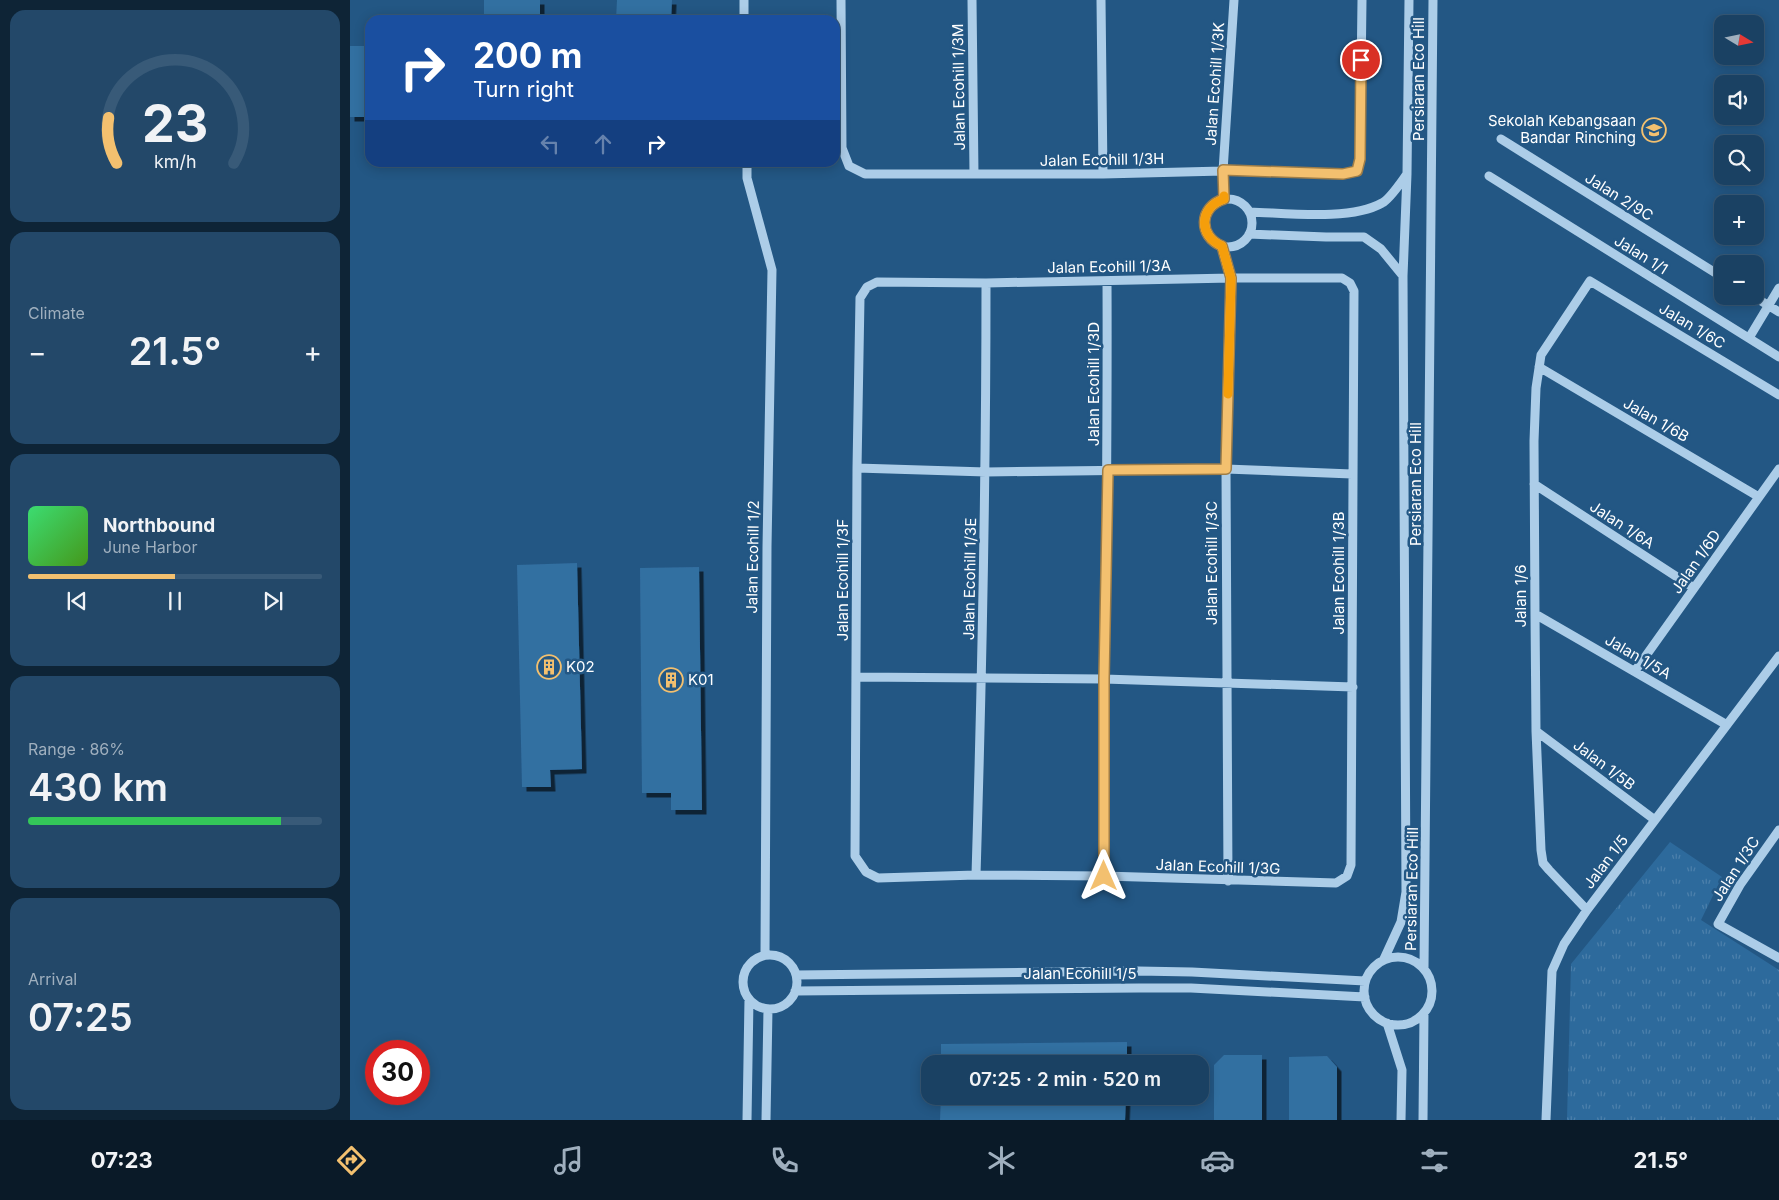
<!DOCTYPE html>
<meta charset="utf-8">
<style>
:root{--surface:#1a4163;--page:#234869;--text:#f1f3f6;--muted:#9fafbe;--line:#385a78;--accent:#f3c06f}
body{margin:0;font-family:Inter,sans-serif;background:var(--page);color:var(--text);height:100vh;display:flex;flex-direction:column;font-size:19px;white-space:nowrap}
*{box-sizing:border-box;margin:0}
p{font-size:16px;color:var(--muted)}
.icon{flex:none;width:28px;height:28px;fill:none;stroke:currentColor;stroke-width:2;stroke-linecap:round;stroke-linejoin:round}
.map{position:relative;flex:1;overflow:hidden}
.drawer{display:flex;flex-direction:column;gap:10px;padding:10px;background:#0e2436;width:350px}
.drawer>*{flex:none}
.top-card{position:absolute;left:15px;top:15px;width:475px;height:152px;border-radius:15px;box-shadow:0 2px 12px #0003,0 0 0 1px var(--line);background:#1a4fa0;color:#fff;overflow:hidden}
.needle{width:32px;rotate:100deg}
.tools{position:absolute;left:1364px;top:15px;display:grid;gap:10px}
.tools a{display:grid;place-items:center;width:50px;height:50px;border-radius:10px;background:var(--surface);box-shadow:0 2px 12px #0003,0 0 0 1px var(--line);font-size:25px}
.speed{position:absolute;left:15px;top:1040px;display:flex;gap:10px;font-size:25px;font-weight:700;text-align:center}
.speed>*{display:grid;place-content:center;width:65px;height:65px;border-radius:50%;background:var(--surface);box-shadow:0 2px 12px #0003,0 0 0 1px var(--line);line-height:1}
.speed .limit{border:8px solid #d22;background:#fff;color:#111}
.pin{position:absolute;display:grid;place-items:center;width:42px;height:42px;color:#fff;margin:-21px;border:2px solid #fff;border-radius:50%;box-shadow:0 1px 5px #0007}
.me{position:absolute;width:55px;margin:-28px;rotate:0deg;stroke-linejoin:round;filter:drop-shadow(0 0 4px #0008)}
.turn{display:flex;align-items:center;gap:18px;height:105px;padding:0 25px;font-size:22px}
.turn .icon{width:65px;height:65px;stroke-width:2.5}
.turn b{display:block;font-size:35px;line-height:42px}
.lanes{display:flex;align-items:center;height:48px;padding:0 25px;background:#0003;justify-content:center;gap:25px;direction:ltr}
.lanes .off{opacity:.35}
.big{font-size:38px;font-weight:600;line-height:1.1}
.drawer .tile{flex:1;display:flex;flex-direction:column;justify-content:center;gap:8px;min-width:0;padding:0 18px;border-radius:15px;background:var(--page)}
.drawer .dial{align-items:center;gap:0}
.dial svg{height:130px;overflow:visible;fill:none;stroke:var(--line);stroke-width:7;stroke-linecap:round;text-anchor:middle}
.dial text{fill:var(--text);stroke:none}
.song{display:flex;align-items:center;gap:15px}
.cover{width:60px;height:60px;border-radius:8px;background:linear-gradient(135deg,hsl(140 70% 55%),hsl(100 70% 35%))}
.played{height:5px;border-radius:2px;background:linear-gradient(90deg,var(--accent) 50%,var(--line) 50%)}
.keys{display:flex;justify-content:space-around;direction:ltr}
.heat{display:flex;justify-content:space-between;align-items:center;font-size:28px;direction:ltr}
.charge{height:8px;border-radius:4px;background:linear-gradient(90deg,#34c759 86%,var(--line) 0)}
.trip{position:absolute;left:571px;top:1055px;width:288px;height:50px;border-radius:15px;background:var(--surface);box-shadow:0 2px 12px #0003,0 0 0 1px var(--line);font-weight:600;line-height:50px;text-align:center}
.tab-bar{display:flex;height:80px;justify-content:space-around;align-items:center;background:#0a1a28;color:var(--muted)}
.tab-bar .icon{width:35px;height:35px}
.tab-bar .on{color:var(--accent)}
.tab-bar b{font-size:22px;color:var(--text)}
main{display:flex;flex:1;min-height:0}
.map>svg:first-child{display:block}
</style>
<main>
<section class="drawer">
<div class="tile dial"><svg viewBox="0 0 100 80">
<path d="M14 69A42 42 0 1 1 86 69"/>
<path d="M14 69A42 42 0 0 1 9 41" stroke="#f3c06f"/>
<text x="50" y="56" font-size="32" font-weight="700">23</text>
<text x="50" y="72" font-size="11">km/h</text>
</svg></div>
<div class="tile"><p>Climate</p>
<div class="heat"><a>−</a><b class="big">21.5°</b><a>+</a></div>
</div>
<div class="tile">
<div class="song"><i class="cover"></i><div><b>Northbound</b><p>June Harbor</p></div></div>
<div class="played"></div>
<div class="keys"><svg class="icon" aria-label="previous" viewBox="0 0 24 24"><path d="M18 5L8 12l10 7zM5 5v14"/></svg><svg class="icon" aria-label="pause" viewBox="0 0 24 24"><path d="M8 5v14M16 5v14"/></svg><svg class="icon" aria-label="next" viewBox="0 0 24 24"><path d="M6 5l10 7-10 7zM19 5v14"/></svg></div>
</div>
<div class="tile"><p>Range · 86%</p><b class="big">430 km</b><div class="charge"></div></div>
<div class="tile"><p>Arrival</p><b class="big">07:25</b></div>
</section>
<div class="map">
<svg width="1429" height="1120" viewBox="0 0 1429 1120">
<defs>
<pattern id="park-tufts" width="24" height="20" patternUnits="userSpaceOnUse" patternTransform="scale(1.25)"><rect width="24" height="20" fill="#2d6a9c"/><path d="M3 7l-1-3M5 7V3M7 7l1-3M15 17l-1-3M17 17v-4M19 17l1-3" fill="none" stroke="#4c80ab"/></pattern>
<filter id="shadow"><feDropShadow dx="4.5" dy="4.5" stdDeviation="0" flood-color="#0009"/></filter>
</defs>
<rect width="100%" height="100%" fill="#235784"/>
<path fill="url(#park-tufts)" d="M1320,842L1372,877L1351,920L1429,970V1120H1217L1221,964Z"/>
<path fill="#336fa1" filter="url(#shadow)" d="M134,0H190V20H134Z
M267,0H322L321,20H266Z
M0,46H20V117H0Z
M227,563L232,769L200,770L201,787H172L167,565Z
M349,567L352,810H321V793H292L290,568Z
M777,1042V1064H591V1044Z
M874,1055H912V1120H864V1065Z
M977,1056L987,1067V1120H939V1057Z
M591,1096H776L775,1120H590Z"/>
<g fill="none" stroke-linecap="round" stroke-linejoin="round">
<path stroke="#accde8" stroke-width="9" d="M394,0V20
M491,0L492,148L499,166L515,174H753L873,171L993,174L1007,171L1010,159L1012,0
M622,0L624,174
M751,0L753,174
M1151,139L1372,277
M397,162V178L422,270L417,547L415,955
M1139,176L1429,357
M874,199L873,171L884,0
M854 223a24 24 0 1 1 48 0a24 24 0 1 1-48 0Z
M900,212C936,213 1001,221 1032,203C1040,199 1051,182 1057,174
M899,234L976,237H1014L1031,249L1053,276
M872,246L881,278L876,469L878,881
M881,278H992L1000,283L1004,291L1001,865L997,876L986,883L754,876L626,875L528,878L516,872L505,856L507,468L510,298L517,287L527,282L636,283Z
M1403,296L1429,312
M1399,338L1429,288
M1189,367L1409,497
M507,468L636,472L876,469L1002,474
M1184,484L1344,588
M1185,614L1377,725
M1285,671L1429,469
M506,677L754,679L1003,687
M1186,731L1305,820
M1429,830L1390,885L1368,924L1429,958
M626,875C632,678 636,480 636,283
M754,876C754,678 758,479 757,281
M1237,910L1199,870L1193,863L1191,850L1186,731L1185,614L1184,441L1186,388L1191,355L1240,281L1429,395
M393 982a27 27 0 1 1 54 0a27 27 0 1 1-54 0Z
M1014 991a34 34 0 1 1 68 0a34 34 0 1 1-68 0Z
M1034,959L1051,922L1056,892L1053,276L1057,174L1059,0
M1074,968L1083,0
M446,975L788,971L842,972L1015,981
M445,991L789,988H841L1015,997
M1037,1023L1052,1070L1051,1120
M397,1120L399,999
M416,1120L418,1009
M1073,1120L1074,1013
M1196,1120L1202,971L1214,944L1237,910L1429,656"/>
</g>
<g fill="none" stroke-linecap="round" stroke-linejoin="round">
<g stroke="#9e7d48" stroke-width="12">
<path id="route" d="M754,876V679L758,470L876,469L881,278L872,246C848,236 849,207 874,199L873,170L993,174L1007,171L1010,159L1011,60"/>
</g>
<use href="#route" stroke="#f3c06f" stroke-width="9"/>
<path stroke="#f59e0b" stroke-width="9" d="M874,196V199C849,207 848,236 872,246L881,278L878,394"/>
</g>
<defs>
<g id="school-ring" transform="scale(1.25)"><circle r="9.5" fill="#235784" stroke="#f3c06f" stroke-width="1.5"/><path d="M0-5L7-2L0 1L-7-2ZM-4 1L0 2.5L4 1V4Q0 6-4 4Z" fill="#f3c06f"/></g>
<g id="building-ring" transform="scale(1.25)"><circle r="9.5" fill="#235784" stroke="#f3c06f" stroke-width="1.5"/><path d="M-4-6H4V6H1V3H-1V6H-4ZM-2.5-4.3h1.7v1.8h-1.7ZM.8-4.3h1.7v1.8H.8ZM-2.5-1h1.7V.8h-1.7ZM.8-1h1.7V.8H.8Z" fill="#f3c06f"/></g>
</defs>
<g fill-rule="evenodd">
<use href="#school-ring" x="1304" y="130"/>
<use href="#building-ring" x="199" y="667"/>
<use href="#building-ring" x="321" y="680"/>
</g>
<g text-anchor="middle" stroke-width="5" stroke-linejoin="round" paint-order="stroke">
<g font-size="15" fill="#fff" stroke="#235784">
<text transform="translate(1069 79) rotate(-90)" y="5">Persiaran Eco Hill</text>
<text transform="translate(865 84) rotate(-86)" y="5">Jalan Ecohill 1/3K</text>
<text transform="translate(609 87) rotate(-91)" y="5">Jalan Ecohill 1/3M</text>
<text transform="translate(752 160) rotate(-1)" y="5">Jalan Ecohill 1/3H</text>
<text transform="translate(1269 197) rotate(32)" y="5">Jalan 2/9C</text>
<text transform="translate(1291 255) rotate(32)" y="5">Jalan 1/1</text>
<text transform="translate(759 267) rotate(-1)" y="5">Jalan Ecohill 1/3A</text>
<text transform="translate(1342 326) rotate(31)" y="5">Jalan 1/6C</text>
<text transform="translate(744 384) rotate(-90)" y="5">Jalan Ecohill 1/3D</text>
<text transform="translate(1306 420) rotate(30)" y="5">Jalan 1/6B</text>
<text transform="translate(1066 484) rotate(-90)" y="5">Persiaran Eco Hill</text>
<text transform="translate(1272 525) rotate(33)" y="5">Jalan 1/6A</text>
<text transform="translate(403 557) rotate(-89)" y="5">Jalan Ecohill 1/2</text>
<text transform="translate(1346 562) rotate(-55)" y="5">Jalan 1/6D</text>
<text transform="translate(862 563) rotate(-90)" y="5">Jalan Ecohill 1/3C</text>
<text transform="translate(989 573) rotate(-90)" y="5">Jalan Ecohill 1/3B</text>
<text transform="translate(620 579) rotate(-89)" y="5">Jalan Ecohill 1/3E</text>
<text transform="translate(493 580) rotate(-90)" y="5">Jalan Ecohill 1/3F</text>
<text transform="translate(1171 596) rotate(-90)" y="5">Jalan 1/6</text>
<text transform="translate(1288 657) rotate(30)" y="5">Jalan 1/5A</text>
<text transform="translate(1254 765) rotate(37)" y="5">Jalan 1/5B</text>
<text transform="translate(1256 862) rotate(-53)" y="5">Jalan 1/5</text>
<text transform="translate(868 867) rotate(2)" y="5">Jalan Ecohill 1/3G</text>
<text transform="translate(1386 869) rotate(-57)" y="5">Jalan 1/3C</text>
<text transform="translate(1062 889) rotate(-89)" y="5">Persiaran Eco Hill</text>
<text x="730" y="979">Jalan Ecohill 1/5</text>
</g>
<g font-size="15" fill="#fff" stroke="#235784" text-anchor="start">
<text x="1286" y="126" text-anchor="end">Sekolah Kebangsaan<tspan x="1286" dy="17">Bandar Rinching</tspan></text>
<text x="216" y="672">K02</text>
<text x="338" y="685">K01</text>
</g>
</g>
</svg>
<div class="tools">
<a><svg class="needle" viewBox="-14 -14 28 28"><path d="M0-13l5 13h-10z" fill="#e53935"/><path d="M0 13l5-13h-10z" fill="#9fafbe"/></svg></a>
<a><svg class="icon" aria-label="sound" viewBox="0 0 24 24"><path d="M4 9h4l5-4v14l-5-4H4zM17 9q2 3 0 6"/></svg></a>
<a><svg class="icon" aria-label="search" viewBox="0 0 24 24"><circle cx="10" cy="10" r="6"/><path d="M15 15l6 6"/></svg></a>
<a>+</a>
<a>−</a>
</div>
<div class="speed"><div class="limit">30</div></div>
<div class="pin" style="left:1011px;top:60px;background:#d93025"><svg class="icon" aria-label="arrive" viewBox="0 0 24 24"><path d="M6 21V4h12l-3 4 3 4H6"/></svg></div>
<svg class="me" style="left:754px;top:876px" viewBox="-20 -20 40 40"><path d="M0-17L14 15 0 8-14 15z" fill="#f3c06f" stroke="#fff" stroke-width="4"/></svg>
<div class="trip">07:25 · 2 min · 520 m</div>
<div class="top-card">
<div class="turn"><svg class="icon" aria-label="right" viewBox="0 0 24 24"><path d="M7 20v-9h11M14 6l5 5-5 5"/></svg><div><b>200 m</b>Turn right</div></div>
<div class="lanes"><svg class="icon off" aria-label="left" viewBox="0 0 24 24"><path d="M17 20v-9H6M10 6l-5 5 5 5"/></svg><svg class="icon off" aria-label="ahead" viewBox="0 0 24 24"><path d="M12 20V5M6 11l6-6 6 6"/></svg><svg class="icon" aria-label="right" viewBox="0 0 24 24"><path d="M7 20v-9h11M14 6l5 5-5 5"/></svg></div>
</div>
</div>
</main>
<nav class="tab-bar">
<b>07:23</b>
<svg class="icon on" aria-label="directions" viewBox="0 0 24 24"><path d="M12 3l9 9-9 9-9-9zM9 14v-3h6M13 9l2 2-2 2"/></svg>
<svg class="icon" aria-label="music" viewBox="0 0 24 24"><path d="M9 18V5l10-2v13"/><circle cx="6" cy="18" r="3"/><circle cx="16" cy="16" r="3"/></svg>
<svg class="icon" aria-label="phone" viewBox="0 0 24 24"><path d="M5 4h4l2 5-3 2q2 4 5 5l2-3 5 2v4C11 20 4 13 5 4z"/></svg>
<svg class="icon" aria-label="climate" viewBox="0 0 24 24"><path d="M12 3v18M4 7l16 10M4 17L20 7"/></svg>
<svg class="icon" aria-label="car" viewBox="0 0 24 24"><path d="M5 17H2v-5l4-1 3-4h7l3 4 3 1v5h-3M9 17h6M6 11h13"/><circle cx="7" cy="17" r="2"/><circle cx="17" cy="17" r="2"/></svg>
<svg class="icon" aria-label="filters" viewBox="0 0 24 24"><path d="M4 7h16M4 17h16"/><circle cx="9" cy="7" r="2"/><circle cx="15" cy="17" r="2"/></svg>
<b>21.5°</b>
</nav>
